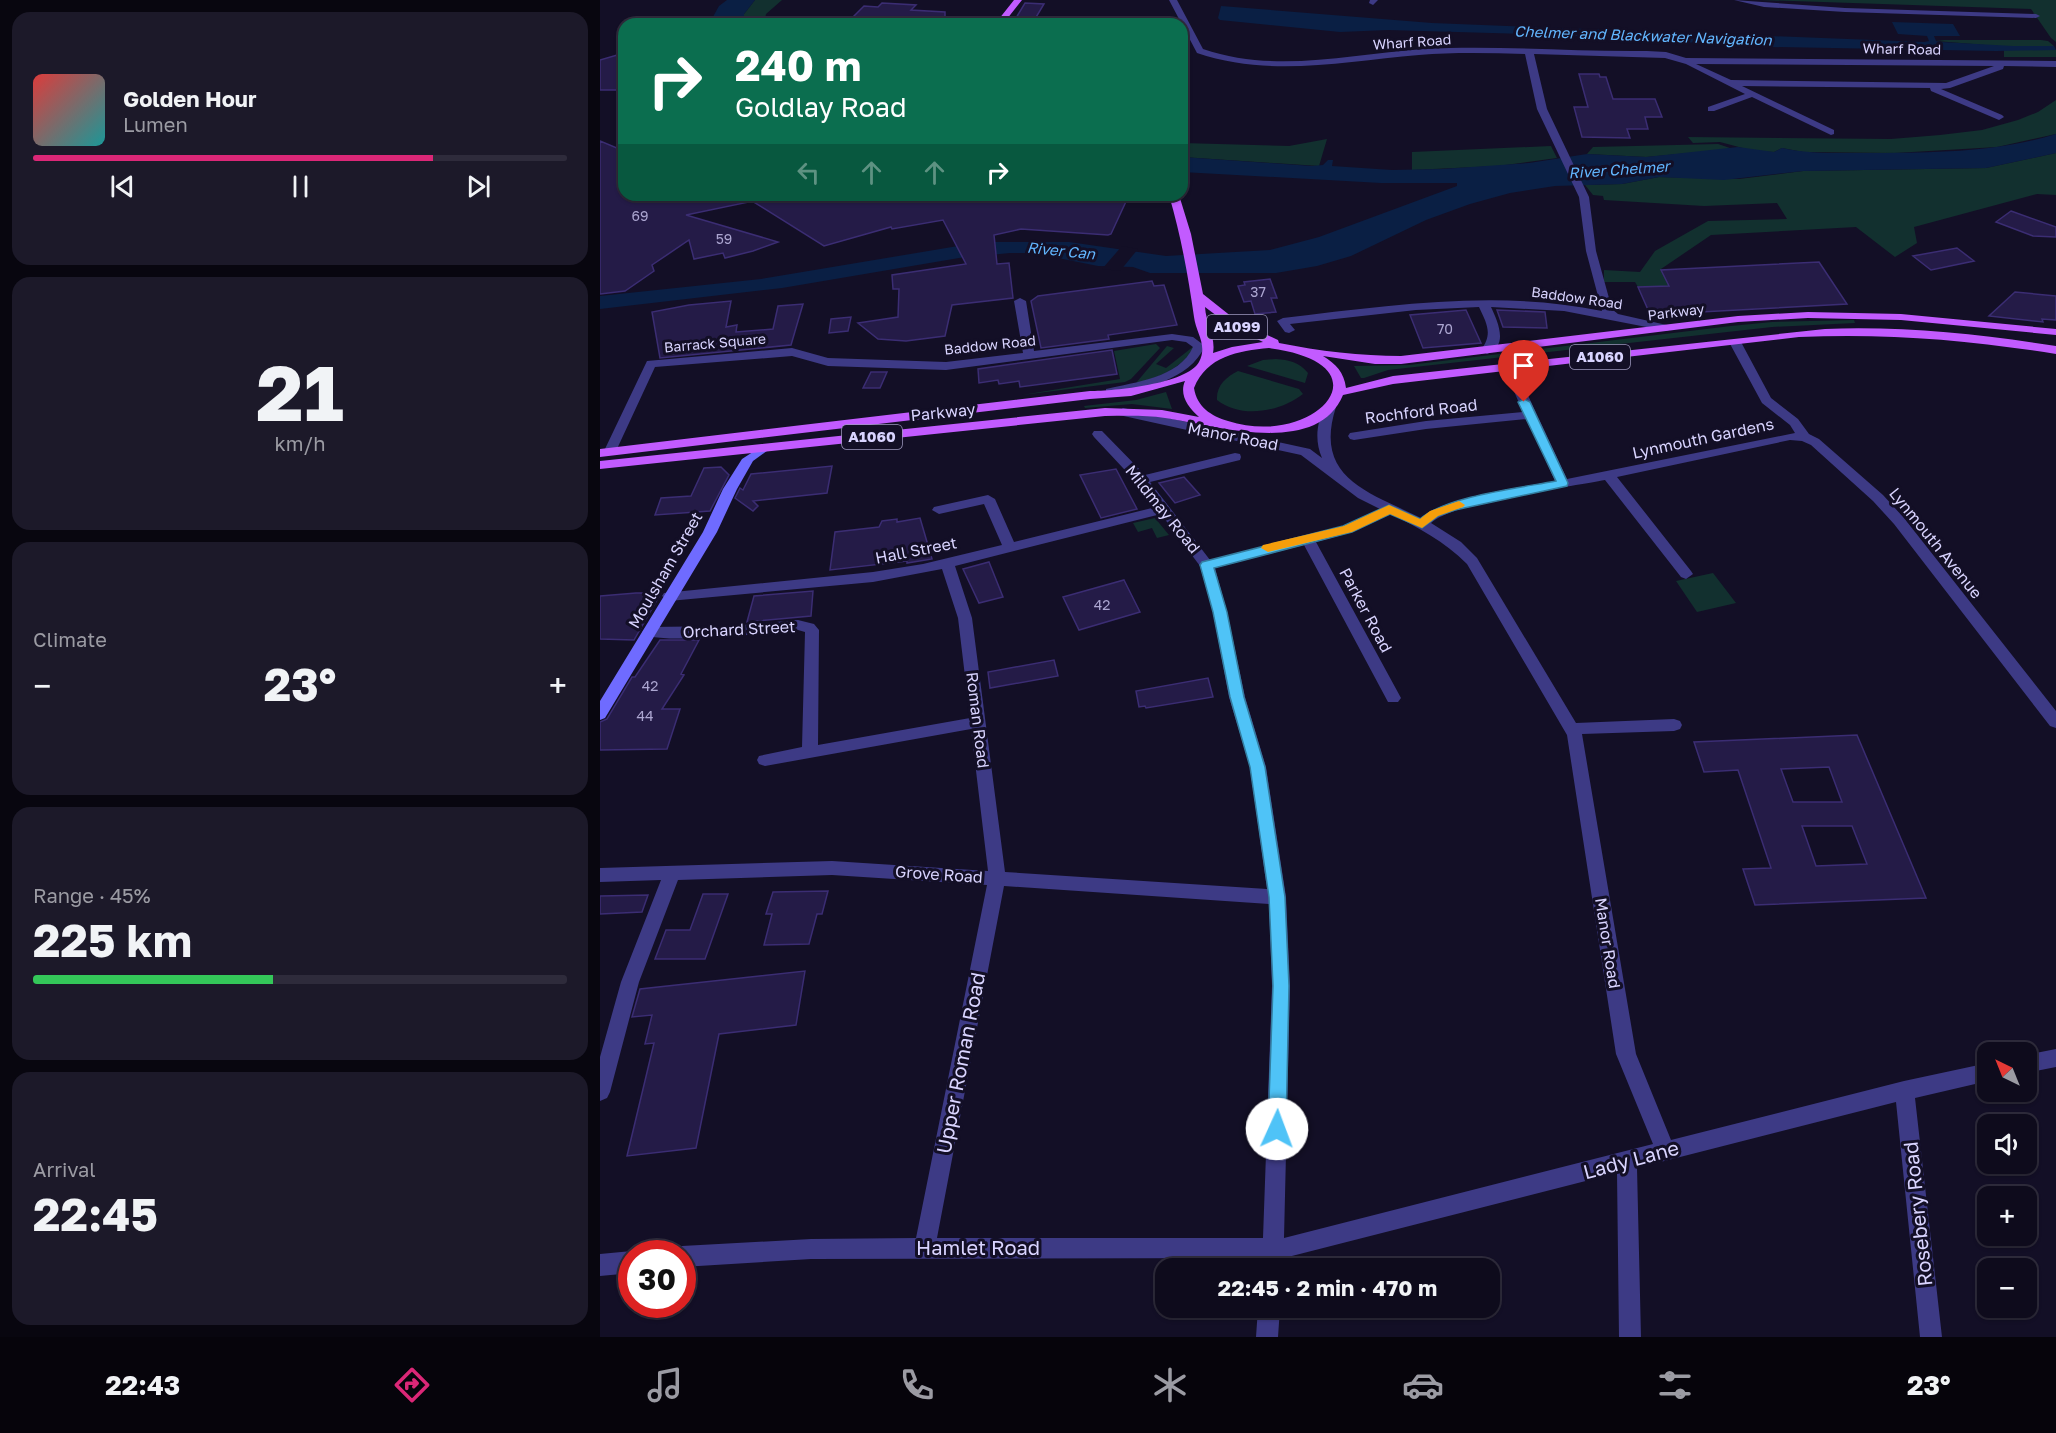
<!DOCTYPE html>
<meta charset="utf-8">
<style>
:root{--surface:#0e0b1c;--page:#1c1929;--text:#f1f3f6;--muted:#9b9ba3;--line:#2e2b3b;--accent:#db2777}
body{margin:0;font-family:"Golos Text",sans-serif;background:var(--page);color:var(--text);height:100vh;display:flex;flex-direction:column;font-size:22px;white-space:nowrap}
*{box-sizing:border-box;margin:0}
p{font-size:20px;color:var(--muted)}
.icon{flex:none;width:33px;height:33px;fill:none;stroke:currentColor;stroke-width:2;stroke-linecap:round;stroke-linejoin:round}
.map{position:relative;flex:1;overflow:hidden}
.side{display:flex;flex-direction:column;gap:12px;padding:12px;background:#08060f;width:600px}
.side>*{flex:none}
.guide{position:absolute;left:18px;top:18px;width:570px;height:183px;border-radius:18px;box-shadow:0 2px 4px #0004,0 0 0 2px var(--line);background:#0b6e4f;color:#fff;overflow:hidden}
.needle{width:39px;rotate:317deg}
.fabs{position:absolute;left:1377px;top:1042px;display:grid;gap:12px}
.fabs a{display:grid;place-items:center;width:60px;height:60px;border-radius:12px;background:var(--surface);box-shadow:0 2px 4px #0004,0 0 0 2px var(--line);font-size:30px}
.speed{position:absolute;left:18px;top:1240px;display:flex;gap:12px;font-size:30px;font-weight:700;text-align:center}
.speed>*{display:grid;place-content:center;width:78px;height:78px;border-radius:50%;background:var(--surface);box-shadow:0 2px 4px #0004,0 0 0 2px var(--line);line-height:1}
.speed .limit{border:9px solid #d22;background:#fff;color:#111}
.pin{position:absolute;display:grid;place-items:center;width:51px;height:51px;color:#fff;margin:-62px -26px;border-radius:50% 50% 50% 0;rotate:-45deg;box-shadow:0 0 6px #0007}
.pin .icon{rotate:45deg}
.me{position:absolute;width:66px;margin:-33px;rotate:2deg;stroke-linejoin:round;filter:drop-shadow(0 0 4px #0008)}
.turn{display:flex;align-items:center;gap:21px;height:126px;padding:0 18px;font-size:27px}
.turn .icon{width:78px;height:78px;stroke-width:2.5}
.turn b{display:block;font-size:42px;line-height:51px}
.lanes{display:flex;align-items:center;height:57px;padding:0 18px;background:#0003;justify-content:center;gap:30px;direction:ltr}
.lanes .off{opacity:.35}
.big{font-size:45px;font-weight:700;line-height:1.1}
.side .card{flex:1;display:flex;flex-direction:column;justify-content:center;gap:9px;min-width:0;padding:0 21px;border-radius:18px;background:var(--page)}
.side .dial{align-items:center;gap:0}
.dial b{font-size:78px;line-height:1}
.song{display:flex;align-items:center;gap:18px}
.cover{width:72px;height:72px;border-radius:9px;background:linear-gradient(135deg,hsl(0 70% 55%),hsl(180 70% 35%))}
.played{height:6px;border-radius:3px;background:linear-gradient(90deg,var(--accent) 75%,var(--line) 75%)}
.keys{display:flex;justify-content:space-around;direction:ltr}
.heat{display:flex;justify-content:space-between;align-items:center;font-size:33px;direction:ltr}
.charge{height:9px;border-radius:4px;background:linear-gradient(90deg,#34c759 45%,var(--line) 0)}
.trip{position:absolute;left:555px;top:1258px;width:345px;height:60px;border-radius:18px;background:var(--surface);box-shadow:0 2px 4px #0004,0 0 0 2px var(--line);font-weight:700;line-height:60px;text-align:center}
.dock{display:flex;height:96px;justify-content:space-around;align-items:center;background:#06040b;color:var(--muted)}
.dock .icon{width:42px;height:42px}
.dock .on{color:var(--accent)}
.dock b{font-size:27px;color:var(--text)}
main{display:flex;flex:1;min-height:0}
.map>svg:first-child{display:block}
</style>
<main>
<section class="side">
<div class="card">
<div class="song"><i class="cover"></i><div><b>Golden Hour</b><p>Lumen</p></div></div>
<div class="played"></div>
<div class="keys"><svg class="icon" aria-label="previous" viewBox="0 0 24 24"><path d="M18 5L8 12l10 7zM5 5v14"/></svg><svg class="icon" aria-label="pause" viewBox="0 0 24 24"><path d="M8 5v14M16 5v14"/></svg><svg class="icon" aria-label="next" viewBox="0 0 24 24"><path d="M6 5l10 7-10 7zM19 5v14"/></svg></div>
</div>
<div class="card dial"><b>21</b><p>km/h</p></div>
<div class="card"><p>Climate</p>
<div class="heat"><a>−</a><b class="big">23°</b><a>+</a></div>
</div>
<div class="card"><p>Range · 45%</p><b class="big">225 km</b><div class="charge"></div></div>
<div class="card"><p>Arrival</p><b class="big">22:45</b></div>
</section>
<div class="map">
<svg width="1456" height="1337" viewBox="0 0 1456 1337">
<rect width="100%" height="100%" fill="#130f26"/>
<path fill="#12302f" d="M155,0H182L166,14L165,19L171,24H144V14Z
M1160,0H1456V42L1451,38L1431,9Z
M1344,40H1441L1448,41L1454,46H1397L1336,41Z
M1404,50H1456V57H1404Z
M1456,100V134L1397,147L1295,153L1203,152L1182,148L1174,152L1154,151L1120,142L1093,143L1088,137L1291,139L1340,135L1382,130L1418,120L1438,112Z
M727,139L719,166L582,157V143L689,146Z
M1118,144L1133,149L1046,157L987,154L993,147Z
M951,146L957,158L898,166L812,170V152Z
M1456,153V195L1437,194L1314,227L1317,243L1295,257L1256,227L1111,235L1061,269L1069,286L1038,287L1035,282H1004V270L1040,272L1055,251L1108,221L1187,219L1177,203L1104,206L1004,200L1003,196L993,195L985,185L1022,184L1059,177L1139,179L1203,171L1386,168Z
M1254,320L1255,323L1172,327L788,370L764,378H761L754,366L809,365L1131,326L1172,322Z
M556,344L560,348L531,379L525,382L422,395L520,379L514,351Z
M567,346L574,348L556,364L566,368L594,346C585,367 558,378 536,383Z
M676,359C689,360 699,362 708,373L705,383L647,366L663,360Z
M638,371L699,389L703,394C680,412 641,419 617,400C616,386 626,377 638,371Z
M566,392L572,409L532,404L485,408L484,406L536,400Z
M555,518L569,535L557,538L552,528L538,532L533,523Z
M1113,573L1136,603L1097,612L1076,581Z"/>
<path fill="#0a1f44" d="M127,0H155L144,14V24H109L119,6Z
M621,6L832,23L1324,42L1329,41L1327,36L1298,34L1292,22L1353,24L1360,36H1334L1336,41L1341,42L1413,46H1454L1456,50L1396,51L1171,47L960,35L788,30L740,32L620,20L618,18Z
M1456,134V153L1386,168L1203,171L1124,180L1059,177L1022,184L955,186L910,193L870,204L826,220L751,256L717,266L676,273H550L533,267L498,266L433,253H410L359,258L182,288L0,309V296L161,279L382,242H469L566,256L670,250L719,237L857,186V183H781L582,172V157L712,166L723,165L728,160H733L732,166L792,170L842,169L929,163L987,154L1046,157L1138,147L1174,152L1182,148C1208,154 1237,153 1264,153C1327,153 1396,153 1456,134Z"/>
<path fill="#130f26" d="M522,246L538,249L520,271L502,269Z"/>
<path fill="#241b47" stroke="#3b2d73" stroke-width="1.5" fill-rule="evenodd" d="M282,3L316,5L311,10L345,12V24H258L262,20H250L264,6L278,7Z
M425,3L444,4L435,19L416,18Z
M24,53V90H0V60Z
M979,74H999L1000,77H1006L1013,99H1055L1062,117H1045L1048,129H1027L1030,138L982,137L974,107H988Z
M0,141L24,151V195H529L511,234L508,235L421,229L394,235L397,264L409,263L413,298L352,305L345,336L306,341L278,339L258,323L298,317L299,289H293L292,275L366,264L343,220L292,229L291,227L224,246L149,199V202L86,215L178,242L153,251L125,258L123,253L94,259L89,240L52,265L54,271L25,291L0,294Z
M1411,211L1456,227V237L1433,236L1396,222Z
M1357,248L1374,261L1331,270L1313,256Z
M1219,262L1247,304L1082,313L1081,310L1049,312L1038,287L1069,286L1061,270Z
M670,279L677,298H671L676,312L655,314L651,301L644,302L638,286L645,285L644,282Z
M552,281L554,286L564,285L577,325L508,335L509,339L441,348L431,301L438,296Z
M1415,292L1456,296V320L1442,319L1443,322L1389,316Z
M131,301L126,327L137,325L136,332L173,329L178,306L203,304L191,345L60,358L52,312L89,305Z
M866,310L881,343L823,348L810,315Z
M897,310L945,312L947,328L903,327Z
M251,317L248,331L229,333L231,319Z
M512,350L517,374L420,387L419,381L399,384L398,380L379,383L378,369Z
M271,372H287L280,388H263Z
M232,466L227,493L153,501L158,506L153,511L135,498L140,488L143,490L151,474Z
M121,467L129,475L110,511L55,515L61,498L91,496L104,468Z
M516,469L537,509L501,518L480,475Z
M584,477L600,495L575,503L559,483Z
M320,518L332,559L307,563V561L230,570L235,532L279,527L282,521L297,519V522Z
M389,562L403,597L379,603L363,569Z
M524,580L540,612L479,630L463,597Z
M213,591L211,616L147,622L154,596Z
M36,593H61L34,640L0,639V596Z
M60,640H99L81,674L84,675L62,709H80L67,749L0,750V722L7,719L32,677H35Z
M454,660L458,676L390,688L388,672Z
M608,678L613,697L546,708L545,706L539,707L536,691Z
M1257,735L1326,898L1155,905L1143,869L1171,868L1138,770L1104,772L1094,742ZM1229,767L1242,802H1193L1181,769ZM1202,826H1252L1267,864L1216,866Z
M228,891L222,914H217L209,944L164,945L172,914H166L173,892Z
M103,894H128L105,959H55L66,930H90Z
M48,895L42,912L0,914V896Z
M205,971L196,1025L119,1034L96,1148L27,1156L54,1043L45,1044L52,1015L32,1017L40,989Z"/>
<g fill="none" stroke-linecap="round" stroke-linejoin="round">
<path fill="#3d3a85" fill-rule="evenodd" d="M569,0H577L603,49C676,74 750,54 824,49C898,45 973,52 1047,51L1066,52L1086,58L1456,61V67L1404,66L1403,69L1350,88L1341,89L1402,115L1404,117L1399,120L1331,91L1330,88L1142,86L1234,130V134L1231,135L1152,97L1114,111H1108V107L1145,94L1086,64L1065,58L934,54L947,109L989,197L996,251L1012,309L1018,314L1071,326L1073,328L1067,331L964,311L891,307C898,322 909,346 887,354L881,350C893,334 887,324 879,307L816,310L690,324L695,330L689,333L685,332L677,321L683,318C788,306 897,289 1002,311L986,251L979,197L937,109L925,54C890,53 854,52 819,55C745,61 670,78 597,53ZM1096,64L1394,66L1346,83L1131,80Z
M770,0H778L773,5L769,3Z
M1134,0L1245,8L1436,14L1440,16L1436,18L1245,12L1164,7Z
M420,298L426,301L434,351L572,334L593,337L605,346C589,381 544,388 510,396L506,395V389C535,382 579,378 593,347L586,342L572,340L346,370L228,366L192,356L55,367L16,451L10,455L4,451L47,361L192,348L228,358L346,362L423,353L414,301Z
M1135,339L1141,342L1171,398L1198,419L1209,434L1219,439L1283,495L1304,518L1456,711V728L1450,726L1294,524L1273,501L1211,445L1202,441L1190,440L1017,477L1091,571L1093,574L1086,579L1081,577L1005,480C969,487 853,502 831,523L861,542L877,558L976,723L1074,719L1080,721L1082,725L1080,729L1074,731L982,734L1036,1054L1071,1140L1304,1081L1388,1063V1081L1315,1098L1342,1337H1320L1296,1102L1037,1168L1041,1337H1019L1017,1173L684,1258V1269H662L663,1258L211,1259L82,1267V1254H73L75,1250L82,1246L211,1239L316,1238L387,885L232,875L78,880L39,982L10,1092L7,1098L0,1101V1057L21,982L61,880L0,882V868L232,861L388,871L371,729L165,766L159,764L157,760L159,756L202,747L205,632L198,630C175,632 52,647 42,632L49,627L132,626L198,620L214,624L219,630L218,745L370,718L358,618L342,569L273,582L69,601L62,596L64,593L273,572L323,564L402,545L384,504L339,514L332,510L334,507L388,495L395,499L414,542L556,507L537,483L494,437L492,434L494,431H502L545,475L635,453L640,454L641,457L640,460L550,482L610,560L744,526L780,509L758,498L701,455L519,415L517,412L523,408L710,449L722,458C714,440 717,421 726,404H734L736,407C713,478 768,492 821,518C845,496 921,488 955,481L927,419L826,429L754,440L750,439L748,436L750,433L826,421L923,412L913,389L919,385L925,389L967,479L1195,433L1190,425L1162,403L1129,342ZM561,514L600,566L613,612L629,697L650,767L667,889L405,872L372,618L355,566ZM791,514C819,528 844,541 867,564L967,735L1016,1054L1053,1144L684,1238L690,986L686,897L666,767L645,697L627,612L615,568L704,545L788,702H798L801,698L716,542L753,532ZM404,886L669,904L672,986L663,1238H337Z
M1456,1049V1067L1426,1073V1055Z
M32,1251L38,1254H32V1273L0,1276V1254Z
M658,1308H680L678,1337H656Z"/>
<path fill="#6f6bff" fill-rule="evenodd" d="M165,444L171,448L153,461L137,489L117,532L5,718L0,720V701L103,532L123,489L142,459Z"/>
<path fill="#c25bff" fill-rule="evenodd" d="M414,0H422L403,24H395Z
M569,195H579L591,234L603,294L637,321L678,340L679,343C719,351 761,356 801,356L1138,316L1208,312L1301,314L1456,329V335L1301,320L1208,318L1138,322L801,364H775L723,356C736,364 744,372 746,388L793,376L1225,329C1303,326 1379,334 1456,346V354C1370,340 1286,333 1199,337L793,384L743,395C717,458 614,425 565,418C545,415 525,416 505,416L0,469V461L505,408L562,410L599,417C588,407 579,395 585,381L531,396L490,399L0,457V449L490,391C514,391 587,384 599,362C608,345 596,333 594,317C588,275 581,236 569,195ZM605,307L629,325L663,342L632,347L613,353C616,337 606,324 605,307ZM669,348C793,364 714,449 628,421C611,416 597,407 594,388C607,356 638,351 669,348Z"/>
</g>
<path fill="#4fc3f7" stroke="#337fa1" stroke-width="1.5" d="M924,399L930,402L968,483L967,486L855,510L838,516L822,528L790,514L752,532L614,568L627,612L644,697L665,767L685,897L689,986L686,1129L684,1135L677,1137L671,1135L668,1129L673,986L669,897L650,767L630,697L613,612L600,565L602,562L743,526L789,505L820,519C847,496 919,488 956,481L918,402Z"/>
<path fill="#f59e0b" d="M859,501L865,505L863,507L838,516L822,528L790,514L752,532L668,552L661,548L663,545L744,526L789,505L820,519L830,511Z"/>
<g text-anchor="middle" stroke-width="6" stroke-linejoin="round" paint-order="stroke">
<g font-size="14" fill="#d9d4ff" stroke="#130f26">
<text transform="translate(812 42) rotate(-4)" y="5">Wharf Road</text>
<text transform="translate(1302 49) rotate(1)" y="5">Wharf Road</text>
<text transform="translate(977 298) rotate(8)" y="5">Baddow Road</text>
<text transform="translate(1076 312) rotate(-7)" y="5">Parkway</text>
<text transform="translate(115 343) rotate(-5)" y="5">Barrack Square</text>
<text transform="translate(390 345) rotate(-6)" y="5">Baddow Road</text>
</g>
<g font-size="14" fill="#aca6d1">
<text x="40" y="221">69</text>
<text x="124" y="244">59</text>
<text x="658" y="297">37</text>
<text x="845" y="334">70</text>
<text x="502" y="610">42</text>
<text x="50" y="691">42</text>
<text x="45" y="721">44</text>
</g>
<g font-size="15" font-style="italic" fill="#62b6ff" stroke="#130f26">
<text transform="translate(1043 36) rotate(2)" y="5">Chelmer and Blackwater Navigation</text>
<text transform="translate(1019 170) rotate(-4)" y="5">River Chelmer</text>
<text transform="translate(461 251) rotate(6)" y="5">River Can</text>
</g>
<g fill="#130f26" stroke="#9e99be" stroke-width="1.5">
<rect x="607" y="315" width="60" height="24" rx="4.5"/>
<rect x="970" y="345" width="60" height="24" rx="4.5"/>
<rect x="242" y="425" width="60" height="24" rx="4.5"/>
</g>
<g font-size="15" font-weight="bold" fill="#d9d4ff">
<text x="637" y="332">A1099</text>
<text x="1000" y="362">A1060</text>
<text x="272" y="442">A1060</text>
</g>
<g font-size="16" fill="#d9d4ff" stroke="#130f26">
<text transform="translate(821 411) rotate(-7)" y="6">Rochford Road</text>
<text transform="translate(343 412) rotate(-6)" y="6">Parkway</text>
<text transform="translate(633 436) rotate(11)" y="6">Manor Road</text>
<text transform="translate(1103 438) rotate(-12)" y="6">Lynmouth Gardens</text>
<text transform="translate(563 509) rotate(51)" y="6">Mildmay Road</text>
<text transform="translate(1336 543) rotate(51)" y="6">Lynmouth Avenue</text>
<text transform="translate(316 550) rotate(-11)" y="6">Hall Street</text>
<text transform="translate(65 570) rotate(-60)" y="6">Moulsham Street</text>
<text transform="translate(766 610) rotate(62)" y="6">Parker Road</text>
<text transform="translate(139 629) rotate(-3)" y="6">Orchard Street</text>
<text transform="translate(378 720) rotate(83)" y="6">Roman Road</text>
<text transform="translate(339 874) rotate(4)" y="6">Grove Road</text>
<text transform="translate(1008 943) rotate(81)" y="6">Manor Road</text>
</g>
<g font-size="20" fill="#d9d4ff" stroke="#130f26">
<text transform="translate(361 1063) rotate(-79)" y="7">Upper Roman Road</text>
<text transform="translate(1031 1160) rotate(-15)" y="7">Lady Lane</text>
<text transform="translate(1318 1214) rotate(-96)" y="7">Rosebery Road</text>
<text x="378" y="1255">Hamlet Road</text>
</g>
</g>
</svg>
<div class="fabs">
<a><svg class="needle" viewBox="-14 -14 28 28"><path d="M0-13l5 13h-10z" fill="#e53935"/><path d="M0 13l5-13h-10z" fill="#9b9ba3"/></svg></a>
<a><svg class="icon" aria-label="sound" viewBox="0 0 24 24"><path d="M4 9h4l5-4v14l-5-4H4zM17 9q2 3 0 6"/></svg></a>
<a>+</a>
<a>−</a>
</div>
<div class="speed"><div class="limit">30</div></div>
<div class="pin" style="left:924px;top:402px;background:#d93025"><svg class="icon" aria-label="arrive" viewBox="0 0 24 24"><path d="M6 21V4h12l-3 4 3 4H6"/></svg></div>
<svg class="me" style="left:677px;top:1129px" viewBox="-20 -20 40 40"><circle r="19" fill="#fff"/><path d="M0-13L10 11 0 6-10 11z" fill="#4fc3f7"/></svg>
<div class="trip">22:45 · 2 min · 470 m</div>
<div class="guide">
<div class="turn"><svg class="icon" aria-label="right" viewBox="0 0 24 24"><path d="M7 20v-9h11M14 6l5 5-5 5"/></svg><div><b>240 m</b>Goldlay Road</div></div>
<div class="lanes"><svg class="icon off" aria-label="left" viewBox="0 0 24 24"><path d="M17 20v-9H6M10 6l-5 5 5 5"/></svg><svg class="icon off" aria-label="ahead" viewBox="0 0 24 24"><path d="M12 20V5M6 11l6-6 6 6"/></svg><svg class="icon off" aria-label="ahead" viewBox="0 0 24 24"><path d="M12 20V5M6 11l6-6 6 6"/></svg><svg class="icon" aria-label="right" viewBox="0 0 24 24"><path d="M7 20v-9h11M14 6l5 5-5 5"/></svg></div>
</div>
</div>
</main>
<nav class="dock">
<b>22:43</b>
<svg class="icon on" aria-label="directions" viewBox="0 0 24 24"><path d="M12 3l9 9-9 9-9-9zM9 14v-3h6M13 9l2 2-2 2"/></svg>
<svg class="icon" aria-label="music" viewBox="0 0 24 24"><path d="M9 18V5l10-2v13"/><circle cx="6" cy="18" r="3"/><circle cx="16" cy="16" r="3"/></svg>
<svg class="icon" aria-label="phone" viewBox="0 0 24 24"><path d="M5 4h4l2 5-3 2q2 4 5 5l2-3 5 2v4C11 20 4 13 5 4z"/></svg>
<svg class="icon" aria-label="climate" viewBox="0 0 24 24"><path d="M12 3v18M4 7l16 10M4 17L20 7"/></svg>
<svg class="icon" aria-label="car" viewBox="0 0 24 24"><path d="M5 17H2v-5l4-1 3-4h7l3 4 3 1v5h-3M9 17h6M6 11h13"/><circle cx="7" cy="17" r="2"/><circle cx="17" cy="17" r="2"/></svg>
<svg class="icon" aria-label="filters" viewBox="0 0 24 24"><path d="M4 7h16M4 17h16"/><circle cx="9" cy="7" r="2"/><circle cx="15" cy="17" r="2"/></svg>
<b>23°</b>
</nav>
